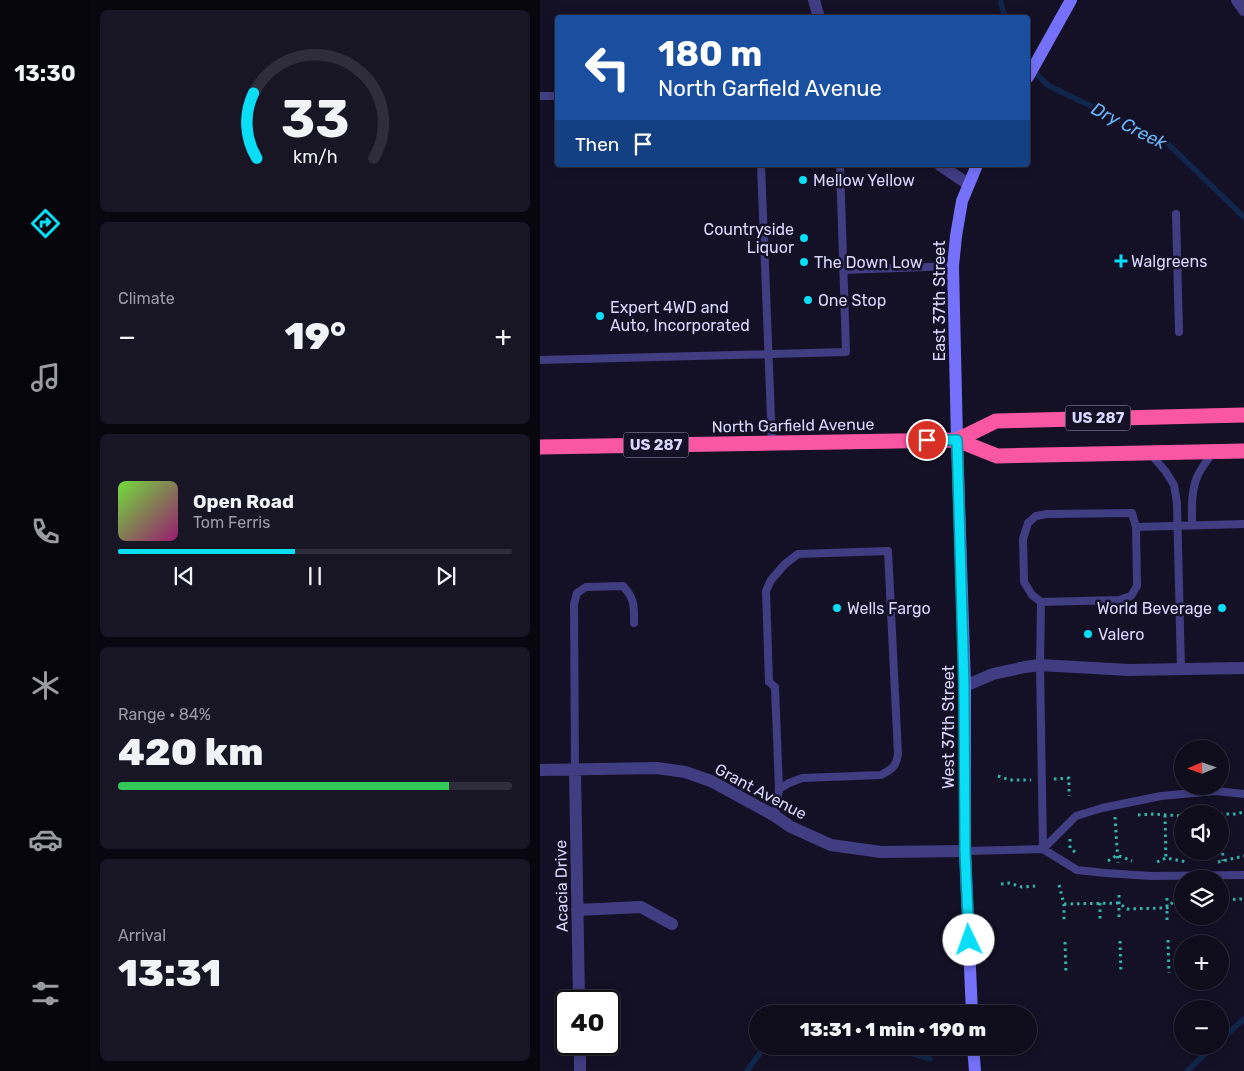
<!DOCTYPE html>
<meta charset="utf-8">
<style>
:root{--surface:#0f0c1c;--page:#181525;--text:#f1f3f6;--muted:#9b9ba3;--line:#2f2c3b;--accent:#0adef6}
body{margin:0;font-family:Rubik,sans-serif;background:var(--page);color:var(--text);height:100vh;display:flex;flex-direction:column;font-size:19px;white-space:nowrap}
*{box-sizing:border-box;margin:0}
p{font-size:16px;color:var(--muted)}
.icon{flex:none;width:28px;height:28px;fill:none;stroke:currentColor;stroke-width:2;stroke-linecap:round;stroke-linejoin:round}
.map{position:relative;flex:1;overflow:hidden}
.side{display:flex;flex-direction:column;gap:10px;padding:10px;background:#08070f;width:450px}
.side>*{flex:none}
.banner{position:absolute;left:15px;top:15px;width:475px;height:152px;border-radius:5px;box-shadow:0 2px 12px #0003,0 0 0 1px var(--line);background:#1a4fa0;color:#fff;overflow:hidden}
.needle{width:32px;rotate:268deg}
.buttons{position:absolute;left:634px;top:740px;display:grid;gap:10px}
.buttons a{display:grid;place-items:center;width:55px;height:55px;border-radius:50%;background:var(--surface);box-shadow:0 2px 12px #0003,0 0 0 1px var(--line);font-size:25px}
.speed{position:absolute;left:15px;top:990px;display:flex;gap:10px;font-size:25px;font-weight:700;text-align:center}
.speed>*{display:grid;place-content:center;width:65px;height:65px;border-radius:50%;background:var(--surface);box-shadow:0 2px 12px #0003,0 0 0 1px var(--line);line-height:1}
.speed .limit{border:2px solid #111;border-radius:8px;background:#fff;color:#111}
.pin{position:absolute;display:grid;place-items:center;width:42px;height:42px;color:#fff;margin:-21px;border:2px solid #fff;border-radius:50%;box-shadow:0 1px 5px #0007}
.me{position:absolute;width:55px;margin:-28px;rotate:357deg;stroke-linejoin:round;filter:drop-shadow(0 0 4px #0008)}
.turn{display:flex;align-items:center;gap:18px;height:105px;padding:0 20px;font-size:22px}
.turn .icon{width:65px;height:65px;stroke-width:2.5}
.turn b{display:block;font-size:35px;line-height:42px}
.then{display:flex;align-items:center;height:48px;padding:0 20px;background:#0003;gap:10px;font-size:19px}
.big{font-size:38px;font-weight:800;line-height:1.1}
.side .widget{flex:1;display:flex;flex-direction:column;justify-content:center;gap:8px;min-width:0;padding:0 18px;border-radius:8px;background:var(--page)}
.side .dial{align-items:center;gap:0}
.dial svg{height:130px;overflow:visible;fill:none;stroke:var(--line);stroke-width:7;stroke-linecap:round;text-anchor:middle}
.dial text{fill:var(--text);stroke:none}
.song{display:flex;align-items:center;gap:15px}
.cover{width:60px;height:60px;border-radius:8px;background:linear-gradient(135deg,hsl(100 70% 55%),hsl(320 70% 35%))}
.played{height:5px;border-radius:2px;background:linear-gradient(90deg,var(--accent) 45%,var(--line) 45%)}
.keys{display:flex;justify-content:space-around;direction:ltr}
.heat{display:flex;justify-content:space-between;align-items:center;font-size:28px;direction:ltr}
.charge{height:8px;border-radius:4px;background:linear-gradient(90deg,#34c759 84%,var(--line) 0)}
.trip{position:absolute;left:209px;top:1005px;width:288px;height:50px;border-radius:25px;background:var(--surface);box-shadow:0 2px 12px #0003,0 0 0 1px var(--line);font-weight:800;line-height:50px;text-align:center}
main{display:flex;flex:1;min-height:0}
.dock{display:flex;flex-direction:column;width:90px;justify-content:space-around;align-items:center;background:#06050b;color:var(--muted)}
.dock .icon{width:35px;height:35px}
.dock .active{color:var(--accent)}
.dock b{font-size:22px;color:var(--text)}
.map>svg:first-child{display:block}
</style>
<main>
<nav class="dock">
<b>13:30</b>
<svg class="icon active" aria-label="directions" viewBox="0 0 24 24"><path d="M12 3l9 9-9 9-9-9zM9 14v-3h6M13 9l2 2-2 2"/></svg>
<svg class="icon" aria-label="music" viewBox="0 0 24 24"><path d="M9 18V5l10-2v13"/><circle cx="6" cy="18" r="3"/><circle cx="16" cy="16" r="3"/></svg>
<svg class="icon" aria-label="phone" viewBox="0 0 24 24"><path d="M5 4h4l2 5-3 2q2 4 5 5l2-3 5 2v4C11 20 4 13 5 4z"/></svg>
<svg class="icon" aria-label="climate" viewBox="0 0 24 24"><path d="M12 3v18M4 7l16 10M4 17L20 7"/></svg>
<svg class="icon" aria-label="car" viewBox="0 0 24 24"><path d="M5 17H2v-5l4-1 3-4h7l3 4 3 1v5h-3M9 17h6M6 11h13"/><circle cx="7" cy="17" r="2"/><circle cx="17" cy="17" r="2"/></svg>
<svg class="icon" aria-label="filters" viewBox="0 0 24 24"><path d="M4 7h16M4 17h16"/><circle cx="9" cy="7" r="2"/><circle cx="15" cy="17" r="2"/></svg>
</nav>
<section class="side">
<div class="widget dial"><svg viewBox="0 0 100 80">
<path d="M14 69A42 42 0 1 1 86 69"/>
<path d="M14 69A42 42 0 0 1 12 29" stroke="#0adef6"/>
<text x="50" y="56" font-size="32" font-weight="700">33</text>
<text x="50" y="72" font-size="11">km/h</text>
</svg></div>
<div class="widget"><p>Climate</p>
<div class="heat"><a>−</a><b class="big">19°</b><a>+</a></div>
</div>
<div class="widget">
<div class="song"><i class="cover"></i><div><b>Open Road</b><p>Tom Ferris</p></div></div>
<div class="played"></div>
<div class="keys"><svg class="icon" aria-label="previous" viewBox="0 0 24 24"><path d="M18 5L8 12l10 7zM5 5v14"/></svg><svg class="icon" aria-label="pause" viewBox="0 0 24 24"><path d="M8 5v14M16 5v14"/></svg><svg class="icon" aria-label="next" viewBox="0 0 24 24"><path d="M6 5l10 7-10 7zM19 5v14"/></svg></div>
</div>
<div class="widget"><p>Range · 84%</p><b class="big">420 km</b><div class="charge"></div></div>
<div class="widget"><p>Arrival</p><b class="big">13:31</b></div>
</section>
<div class="map">
<svg width="704" height="1071" viewBox="0 0 704 1071">
<rect width="100%" height="100%" fill="#141026"/>
<g fill="none" stroke-linecap="round" stroke-linejoin="round">
<path stroke="#10264a" stroke-width="5.5" d="M461,0V5L466,18
M491,69L509,86L626,142L704,217
M249,1014L251,1011L258,1014
M680,1041L704,1019
M348,1046L390,1059
M207,1071L225,1046
M647,1071L674,1046"/>
<path stroke="#34b4ac" stroke-width="3" stroke-dasharray="2.5 4" stroke-linecap="butt" d="M458,776L470,780H491
M514,779L529,778V796
M650,814C661,809 669,811 679,814
M680,814H695L704,812
M681,814L683,861
M598,815L614,814L642,816
M625,815L626,860
M575,817L578,863
M530,839V848L535,852
M568,861L577,855L592,861
M617,862L626,858L647,862
M678,862L704,856
M461,884L469,883L482,887L495,886
M519,885L524,904V922
M684,893V900
M579,895V921
M680,900L702,899
M560,903V922
M524,904L579,903L587,909L620,908H627L634,901H642
M647,916L648,921
M627,920V895
M628,940L629,973
M580,941L581,973
M525,942L526,974"/>
<path stroke="#403d83" stroke-width="8" d="M0,96H18
M221,165L232,443
M636,214L639,332
M303,270L413,266
M0,360L306,352L300,165
M610,453L626,472L634,485L637,503L641,669
M592,513L596,527L597,586L591,596L579,600L501,602L492,595L484,582L483,539L488,523L496,516L507,514Z
M652,525C652,510 651,494 656,480C659,470 667,461 673,452
M596,527L704,524
M501,602L500,665L503,849
M35,770L34,604L37,593L46,587L83,586C95,599 94,606 94,623
M235,816L239,789L235,687L229,682L226,591L231,580L245,564L258,554L348,551L358,754C356,767 352,769 341,775L262,778L249,783L239,789
M503,849L536,816L562,808L621,796L676,791L704,794
M425,851L503,849L537,870L565,873L611,876L704,875"/>
<path stroke="#403d83" stroke-width="12" d="M274,0L279,18
M697,0L704,10
M400,165L428,184
M425,686L453,674L485,667L500,665L589,670L704,668
M0,770L117,768L145,772L171,781L235,816L251,827L291,845L341,852L425,851
M35,770L39,1001
M37,910L101,907L132,924
M40,1044V1071"/>
<path stroke="#7571fa" stroke-width="12" d="M488,77L531,0
M432,1014L425,851V686L417,440L413,266L416,236L422,201L437,165
M433,1046L435,1071"/>
<path stroke="#f956a4" stroke-width="15" d="M417,440L456,421L704,415
M0,447L417,440L457,456L704,451"/>
</g>
<g fill="none" stroke-linecap="round" stroke-linejoin="round">
<g stroke="#0690a0" stroke-width="12">
<path id="route" d="M387,440H417L424,686L425,851L429,940"/>
</g>
<use href="#route" stroke="#0adef6" stroke-width="9"/>
</g>
<g fill="#0adef6" stroke="#141026" stroke-width="2">
<circle cx="263" cy="180" r="5"/>
<circle cx="264" cy="238" r="5"/>
<path d="M578.5 253.5h5v5h5v5h-5v5h-5v-5h-5v-5h5z"/>
<circle cx="264" cy="262" r="5"/>
<circle cx="268" cy="300" r="5"/>
<circle cx="60" cy="316" r="5"/>
<circle cx="297" cy="608" r="5"/>
<circle cx="682" cy="608" r="5"/>
<circle cx="548" cy="634" r="5"/>
</g>
<g text-anchor="middle" stroke-width="5" stroke-linejoin="round" paint-order="stroke">
<g fill="#141026" stroke="#9f9bbd" stroke-width="1">
<rect x="525.5" y="405.5" width="65" height="25" rx="4"/>
<rect x="83.5" y="432.5" width="65" height="25" rx="4"/>
</g>
<g font-size="15" font-weight="bold" fill="#dbd6fe">
<text x="558" y="423">US 287</text>
<text x="116" y="450">US 287</text>
</g>
<g font-size="16" fill="#dbd6fe" stroke="#141026" text-anchor="start">
<text x="273" y="186">Mellow Yellow</text>
<text x="254" y="235" text-anchor="end">Countryside<tspan x="254" dy="18">Liquor</tspan></text>
<text x="591" y="267">Walgreens</text>
<text x="274" y="268">The Down Low</text>
<text x="278" y="306">One Stop</text>
<text x="70" y="313">Expert 4WD and<tspan x="70" dy="18">Auto, Incorporated</tspan></text>
<text x="307" y="614">Wells Fargo</text>
<text x="672" y="614" text-anchor="end">World Beverage</text>
<text x="558" y="640">Valero</text>
</g>
<g font-size="16" fill="#dbd6fe" stroke="#141026">
<text transform="translate(399 301) rotate(-90)" y="6">East 37th Street</text>
<text transform="translate(253 425) rotate(-1)" y="6">North Garfield Avenue</text>
<text transform="translate(408 727) rotate(-90)" y="6">West 37th Street</text>
<text transform="translate(221 791) rotate(28)" y="6">Grant Avenue</text>
<text transform="translate(21 886) rotate(-91)" y="6">Acacia Drive</text>
</g>
<g font-size="18" font-style="italic" fill="#68b6f9" stroke="#141026">
<text transform="translate(589 126) rotate(27)" y="6">Dry Creek</text>
</g>
</g>
</svg>
<div class="buttons">
<a><svg class="needle" viewBox="-14 -14 28 28"><path d="M0-13l5 13h-10z" fill="#e53935"/><path d="M0 13l5-13h-10z" fill="#9b9ba3"/></svg></a>
<a><svg class="icon" aria-label="sound" viewBox="0 0 24 24"><path d="M4 9h4l5-4v14l-5-4H4zM17 9q2 3 0 6"/></svg></a>
<a><svg class="icon" aria-label="layers" viewBox="0 0 24 24"><path d="M12 4l9 5-9 5-9-5zM3 14l9 5 9-5"/></svg></a>
<a>+</a>
<a>−</a>
</div>
<div class="speed"><div class="limit">40</div></div>
<div class="pin" style="left:387px;top:440px;background:#d93025"><svg class="icon" aria-label="arrive" viewBox="0 0 24 24"><path d="M6 21V4h12l-3 4 3 4H6"/></svg></div>
<svg class="me" style="left:429px;top:940px" viewBox="-20 -20 40 40"><circle r="19" fill="#fff"/><path d="M0-13L10 11 0 6-10 11z" fill="#0adef6"/></svg>
<div class="trip">13:31 · 1 min · 190 m</div>
<div class="banner">
<div class="turn"><svg class="icon" aria-label="left" viewBox="0 0 24 24"><path d="M17 20v-9H6M10 6l-5 5 5 5"/></svg><div><b>180 m</b>North Garfield Avenue</div></div>
<div class="then">Then<svg class="icon" aria-label="arrive" viewBox="0 0 24 24"><path d="M6 21V4h12l-3 4 3 4H6"/></svg></div>
</div>
</div>
</main>
